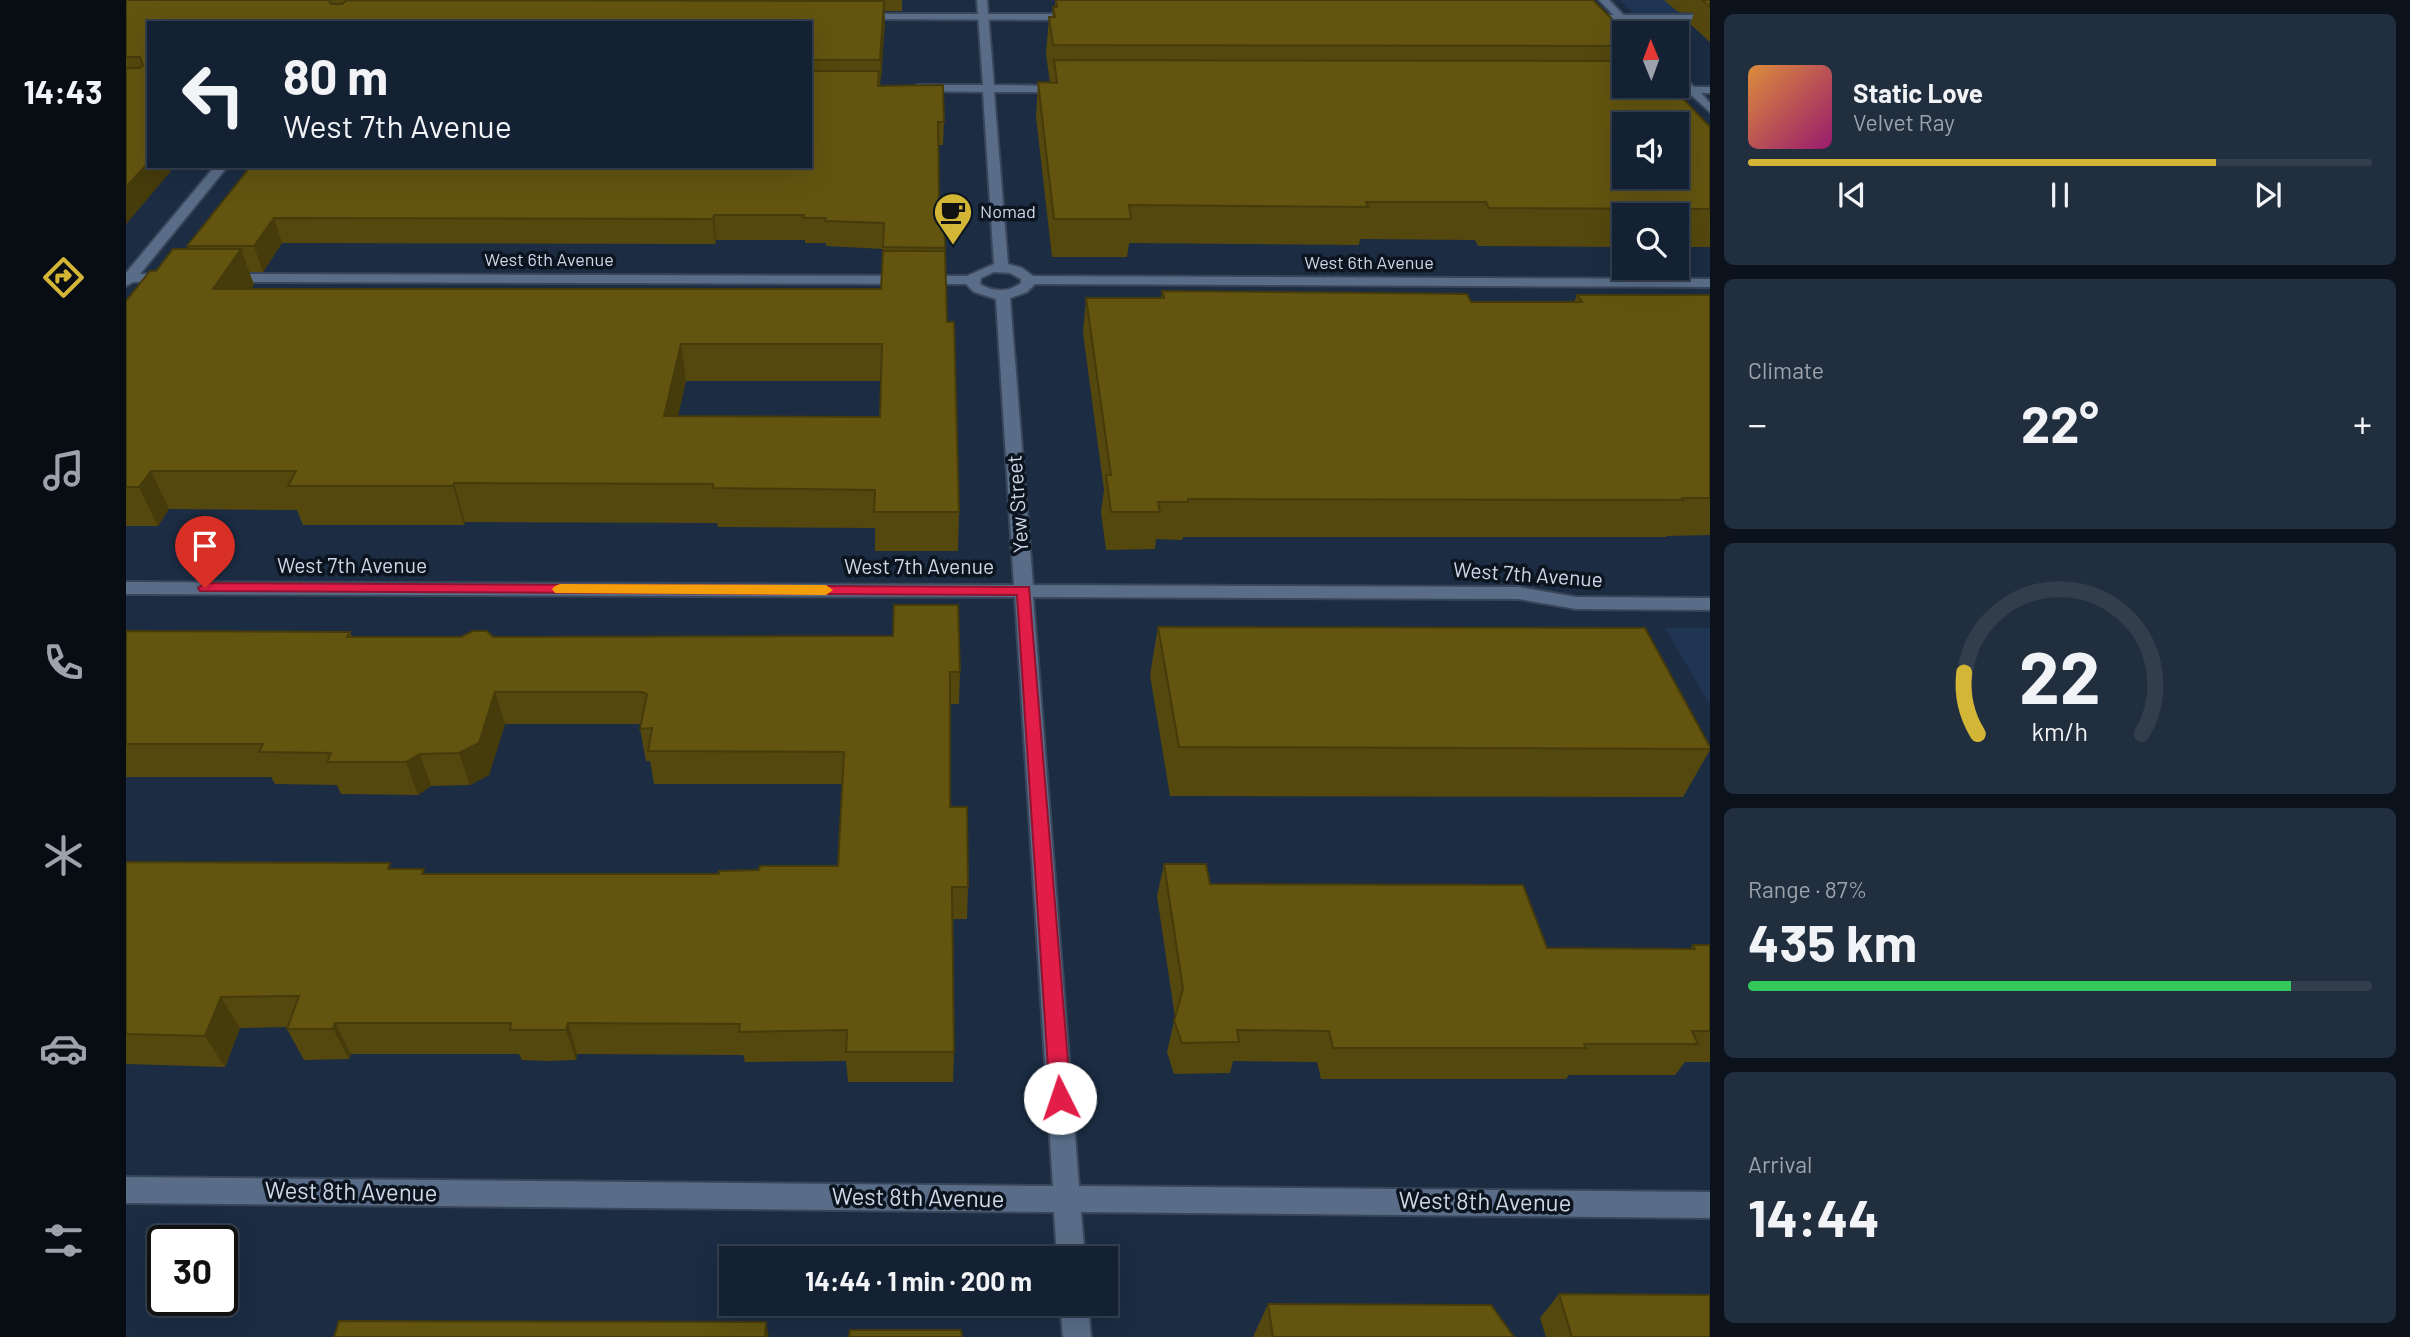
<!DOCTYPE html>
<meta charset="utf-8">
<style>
:root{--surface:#142132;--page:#212e3e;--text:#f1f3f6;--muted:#9da3ac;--line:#333e4d;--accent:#d3b635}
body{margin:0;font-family:Barlow,sans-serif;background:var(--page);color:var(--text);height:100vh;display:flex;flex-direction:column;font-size:26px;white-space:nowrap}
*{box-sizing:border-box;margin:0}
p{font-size:23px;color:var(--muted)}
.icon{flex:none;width:38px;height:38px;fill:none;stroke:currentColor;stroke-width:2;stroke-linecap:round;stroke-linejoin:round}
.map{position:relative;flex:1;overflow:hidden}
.details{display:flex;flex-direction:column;gap:14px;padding:14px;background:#0b121c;width:700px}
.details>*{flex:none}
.guide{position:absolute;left:21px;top:21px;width:665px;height:147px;border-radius:0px;box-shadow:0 7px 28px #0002,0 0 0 2px var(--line);background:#142132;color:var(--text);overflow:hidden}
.needle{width:46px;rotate:359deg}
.tools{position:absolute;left:1486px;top:21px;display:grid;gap:14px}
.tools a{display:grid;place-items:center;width:77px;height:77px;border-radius:0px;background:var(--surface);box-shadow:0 7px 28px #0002,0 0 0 2px var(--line);font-size:35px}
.speed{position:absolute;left:21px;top:1225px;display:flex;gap:14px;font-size:35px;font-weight:700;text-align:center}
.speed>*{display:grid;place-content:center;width:91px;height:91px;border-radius:50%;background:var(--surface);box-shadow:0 7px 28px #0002,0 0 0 2px var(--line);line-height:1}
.speed .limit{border:4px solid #111;border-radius:10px;background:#fff;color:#111}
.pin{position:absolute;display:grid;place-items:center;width:60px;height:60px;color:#fff;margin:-72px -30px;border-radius:50% 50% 50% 0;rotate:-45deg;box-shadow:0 0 7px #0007}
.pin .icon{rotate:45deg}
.me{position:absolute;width:77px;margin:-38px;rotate:356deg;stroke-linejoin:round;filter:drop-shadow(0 0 5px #0008)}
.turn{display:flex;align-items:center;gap:24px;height:147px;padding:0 21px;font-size:32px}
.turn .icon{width:91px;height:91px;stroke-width:2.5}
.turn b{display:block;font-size:49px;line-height:60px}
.big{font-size:52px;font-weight:700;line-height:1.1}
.details .card{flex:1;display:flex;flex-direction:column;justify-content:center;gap:10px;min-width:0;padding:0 24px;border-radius:10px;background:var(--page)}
.details .dial{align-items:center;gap:0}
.dial svg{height:182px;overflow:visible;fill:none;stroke:var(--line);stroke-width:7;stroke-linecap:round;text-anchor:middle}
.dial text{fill:var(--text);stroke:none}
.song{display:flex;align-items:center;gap:21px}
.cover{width:84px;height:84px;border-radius:10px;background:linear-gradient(135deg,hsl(30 70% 55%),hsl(320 70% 35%))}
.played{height:7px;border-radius:4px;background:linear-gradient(90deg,var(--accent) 75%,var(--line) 75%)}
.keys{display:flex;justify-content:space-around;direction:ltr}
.heat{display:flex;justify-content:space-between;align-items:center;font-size:38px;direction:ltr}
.charge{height:10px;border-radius:5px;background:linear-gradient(90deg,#34c759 87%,var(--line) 0)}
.trip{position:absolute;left:593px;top:1246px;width:399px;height:70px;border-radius:0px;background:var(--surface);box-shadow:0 7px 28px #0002,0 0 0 2px var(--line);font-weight:700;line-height:70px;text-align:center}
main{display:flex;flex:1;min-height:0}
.tab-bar{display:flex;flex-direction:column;width:126px;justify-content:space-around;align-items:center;background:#080d14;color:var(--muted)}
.tab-bar .icon{width:49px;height:49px}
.tab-bar .active{color:var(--accent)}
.tab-bar b{font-size:32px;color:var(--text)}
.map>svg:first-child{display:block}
</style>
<main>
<nav class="tab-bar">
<b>14:43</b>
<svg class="icon active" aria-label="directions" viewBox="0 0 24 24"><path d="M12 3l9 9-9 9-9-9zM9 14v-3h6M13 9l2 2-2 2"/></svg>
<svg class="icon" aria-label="music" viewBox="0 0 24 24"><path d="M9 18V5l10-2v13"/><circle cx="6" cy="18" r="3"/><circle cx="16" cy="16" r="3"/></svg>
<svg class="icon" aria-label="phone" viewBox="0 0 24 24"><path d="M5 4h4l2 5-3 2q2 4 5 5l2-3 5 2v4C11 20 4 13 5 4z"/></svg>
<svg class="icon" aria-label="climate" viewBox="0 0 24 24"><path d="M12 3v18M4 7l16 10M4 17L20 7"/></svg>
<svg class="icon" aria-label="car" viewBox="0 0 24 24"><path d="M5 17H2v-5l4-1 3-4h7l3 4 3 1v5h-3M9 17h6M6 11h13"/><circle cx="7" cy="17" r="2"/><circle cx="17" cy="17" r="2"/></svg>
<svg class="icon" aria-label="filters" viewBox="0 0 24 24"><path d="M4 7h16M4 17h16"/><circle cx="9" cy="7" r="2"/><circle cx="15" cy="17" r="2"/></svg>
</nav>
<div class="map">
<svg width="1584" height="1337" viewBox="0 0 1584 1337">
<rect width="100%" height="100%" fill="#1b2c43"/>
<path fill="#203553" d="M1494,0H1584V16L1508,15Z
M1539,628H1584V705Z"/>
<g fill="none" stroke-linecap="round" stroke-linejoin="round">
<g stroke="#39465a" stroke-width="4">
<path id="service" d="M735,14H953L958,17L953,20L731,19V15Z
M1459,15H1584V21L1455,20L1454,18Z"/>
</g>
<g stroke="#39465a" stroke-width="4">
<path id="minor" d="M851,0H861L868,85L935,86L941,89L935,92H868L882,264L896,268L907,276L1584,279V287L909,284L901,292L884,298L907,585L1393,587L1450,597L1584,598V610L1450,609L1393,599L907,597L953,1186L1584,1192V1218L955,1212L959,1258H931L928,1212L0,1203V1177L927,1186L889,597L0,594V582L888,585L870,299L848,292L840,284L99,282L92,278L99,274L841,276L868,264L857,92L791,91L785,88L791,85H857ZM868,272L884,273L895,279V283C882,293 868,292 854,284L855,278Z
M1473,0H1483L1515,33H1505Z
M1550,71L1568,87H1584V93H1575L1584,103V112L1563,93H1522L1516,90L1522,87H1556L1550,81Z
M89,166H102L14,274H44L49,275V281L7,282L0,286V273Z
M934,1304H962L965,1337H937Z"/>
</g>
<use href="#service" fill="#596d88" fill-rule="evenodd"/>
<use href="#minor" fill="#596d88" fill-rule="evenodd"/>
</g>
<path fill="#55480e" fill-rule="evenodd" d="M0,0H776V11H758L759,22L754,86L818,122L817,145H812L813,200H818L821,322L833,512L832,551H749V528L592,527L591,523L339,522L338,525H177L171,510L43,509L32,526H0V301L30,271L63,249L61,246L125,166H684V23H23V166H49L0,224ZM590,240H679V243H700V246L757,249L755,289H125L128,285L123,272H137L156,243L589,244ZM560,381H755L754,417L552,416Z
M929,0L1498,33V86L1584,127V247H1550V215H1498V247L1352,246L1349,240L1234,239L1233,245L1003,243L1001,257H926L910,117L912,82L924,83L920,54L923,17H926L927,7H929Z
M1538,0H1584V42L1564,24L1568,13L1552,12Z
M1036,291L1345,302H1448L1451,295H1584V535L1541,536L1540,537H1057L1056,540L1030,539L1029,549L980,550L975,512L978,490L957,333L960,298H1035Z
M1032,627L1584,747V750L1557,797L1044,796L1024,675Z
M0,631L224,632L226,637H367L834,672L833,704H824V807L842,887L841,919H826L828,1052L827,1082H722L720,1061L619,1062L617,1055L451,1054L450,1060L422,1061L396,1060L393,1054H225L223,1059L178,1060L161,1029L162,1027L114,1028L99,1067L0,1064V862L267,869L299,874H593L633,870L712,866L717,784H528L524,761H520L514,729L515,724H379L363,775L344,785L305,786L292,795L215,794L211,785L149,784L145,777H0Z
M1038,864L1084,884L1421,948L1564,949L1567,945H1584V1062H1559L1549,1075H1443L1440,1079H1195L1191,1062L1107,1061L1104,1073L1048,1074L1041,1052L1049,1017L1031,896Z
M1433,1294L1584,1337H1420L1414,1318Z
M1142,1304L1388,1337H1127Z"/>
<path fill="#453b0b" d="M758,1L759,22L755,82L754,60Z
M23,162V166H49L0,224V187Z
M588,215L590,240L589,244L587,219Z
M148,218L156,243L137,272L128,246Z
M115,249L128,285L101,325L87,289Z
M555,344L560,381L543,454L538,416Z
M25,471L43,509L32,526L13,487Z
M328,483L339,522L338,525L327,486Z
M369,692L379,724L363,775L344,785L333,753Z
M294,754L305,786L292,795L280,762Z
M95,997L114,1028L99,1067L79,1036Z
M209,1023L225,1054L223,1059L207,1029Z
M442,1023L451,1054L450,1060L440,1030Z
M640,1322L643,1337H639Z"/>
<path fill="#635410" stroke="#453b0b" stroke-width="2" fill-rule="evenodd" d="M0,0H203L205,4H216L221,0L758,1L754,60H684V23H23V162L0,187V68H14L17,65L14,57H0Z
M930,0H1467L1500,33H1498V46L927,45L923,17H929L927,7H931Z
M1576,0H1584V7Z
M928,60L1498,61V86H1545L1584,127V209L1363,208L1360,202H1240L1242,207L1003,205L1005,219H928L912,82L931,83ZM1498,124H1550V177H1498Z
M684,71H753L752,86L817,85L818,122H812L813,200H818L819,248L757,247L758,223L699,221L700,218H677L678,215H588L587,219L148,218L128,246H61L125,166H684Z
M47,249H115L87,289H755L757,251H819L821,322H828L833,512H748L749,490L587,488V484L328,483L327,486H162L170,471H25L13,487H0V301L24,271H30ZM555,344H756L754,417L538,416Z
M1036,291L1341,294L1345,302H1456L1451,295H1584V498H1556L1557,500L1062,499V502H1032L1034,512H985L980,475H985L960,298H1038Z
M768,605H832L834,672H824V807H841L842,887H826L828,1052H720L721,1030L613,1032L614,1024L442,1023L440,1030H384L385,1023H209L207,1029H161L173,996L95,997L79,1036L0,1034V862L264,863L262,869H298L296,874H593V871L633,870L634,866H712L718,752L522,751L526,728L514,729L521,694L516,692H369L353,743L333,753L294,754L280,762H201L205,753L133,752L137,744H0V631L224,632L221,637H335L347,631H361L367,637L767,636Z
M1032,627L1519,628L1584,747V749L1053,747Z
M1038,864H1080L1084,884L1397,885L1421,948L1569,949L1567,945H1584V1031H1566L1572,1044H1458L1460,1048H1207L1203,1031L1111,1030L1113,1042L1056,1043L1048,1021L1057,989Z
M1433,1294L1584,1295V1337H1446Z
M1142,1304L1365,1305L1388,1337H1147Z
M213,1321L640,1322L639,1337H208Z
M724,1330H835L836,1337H723Z"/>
<path fill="#e11d48" stroke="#92132f" stroke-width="2" d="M79,583L903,587L945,1098L942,1105L934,1108L927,1105L924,1098L891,595L74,591L72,588Z"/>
<path fill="#f59e0b" d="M434,584L700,585L707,590L700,595L429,593L426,589L429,586Z"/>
<defs>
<g id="cafe-pin" transform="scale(2.0125)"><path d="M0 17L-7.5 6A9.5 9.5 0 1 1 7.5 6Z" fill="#d3b635" stroke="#0c141f"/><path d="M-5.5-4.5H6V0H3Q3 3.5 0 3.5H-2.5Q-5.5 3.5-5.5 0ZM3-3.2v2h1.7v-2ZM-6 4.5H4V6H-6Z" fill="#111"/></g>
</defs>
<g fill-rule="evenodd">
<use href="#cafe-pin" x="827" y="212"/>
</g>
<g text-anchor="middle" stroke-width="7" stroke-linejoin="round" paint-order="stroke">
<g font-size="18" fill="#cdd8e7" stroke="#0c141f" text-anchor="start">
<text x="854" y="218">Nomad</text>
</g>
<g font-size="18" fill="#cdd8e7" stroke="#0c141f">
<text x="423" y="266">West 6th Avenue</text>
<text x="1243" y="269">West 6th Avenue</text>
</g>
<g font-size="21" fill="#cdd8e7" stroke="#0c141f">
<text transform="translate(892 504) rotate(-94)" y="7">Yew Street</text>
<text x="226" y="573">West 7th Avenue</text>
<text x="793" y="574">West 7th Avenue</text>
<text transform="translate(1402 575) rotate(4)" y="7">West 7th Avenue</text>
</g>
<g font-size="24" fill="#cdd8e7" stroke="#0c141f">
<text transform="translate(225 1192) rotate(1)" y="8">West 8th Avenue</text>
<text transform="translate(792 1198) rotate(1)" y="8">West 8th Avenue</text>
<text transform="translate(1359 1202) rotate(1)" y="8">West 8th Avenue</text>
</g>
</g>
</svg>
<div class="tools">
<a><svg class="needle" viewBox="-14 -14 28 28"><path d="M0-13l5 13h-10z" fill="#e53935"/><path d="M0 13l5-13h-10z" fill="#9da3ac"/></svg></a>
<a><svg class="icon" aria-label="sound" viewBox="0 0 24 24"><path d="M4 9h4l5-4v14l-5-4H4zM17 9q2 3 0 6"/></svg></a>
<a><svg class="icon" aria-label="search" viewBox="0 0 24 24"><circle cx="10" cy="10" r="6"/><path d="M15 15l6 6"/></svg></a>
</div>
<div class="speed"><div class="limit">30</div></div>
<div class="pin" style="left:79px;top:588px;background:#d93025"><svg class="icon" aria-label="arrive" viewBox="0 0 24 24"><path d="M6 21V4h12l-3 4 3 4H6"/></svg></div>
<svg class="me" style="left:934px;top:1098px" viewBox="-20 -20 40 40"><circle r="19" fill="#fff"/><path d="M0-13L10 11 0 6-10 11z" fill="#e11d48"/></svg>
<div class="trip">14:44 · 1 min · 200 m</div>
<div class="guide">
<div class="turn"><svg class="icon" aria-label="left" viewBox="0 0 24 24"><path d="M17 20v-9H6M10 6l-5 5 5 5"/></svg><div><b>80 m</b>West 7th Avenue</div></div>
</div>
</div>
<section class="details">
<div class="card">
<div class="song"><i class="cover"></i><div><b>Static Love</b><p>Velvet Ray</p></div></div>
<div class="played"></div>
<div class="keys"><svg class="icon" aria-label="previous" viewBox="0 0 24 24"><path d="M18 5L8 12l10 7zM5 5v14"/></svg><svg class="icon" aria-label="pause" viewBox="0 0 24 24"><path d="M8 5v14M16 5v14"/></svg><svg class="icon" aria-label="next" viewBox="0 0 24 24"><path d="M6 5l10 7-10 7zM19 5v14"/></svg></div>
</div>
<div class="card"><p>Climate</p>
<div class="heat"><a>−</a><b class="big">22°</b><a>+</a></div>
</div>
<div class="card dial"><svg viewBox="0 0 100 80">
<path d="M14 69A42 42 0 1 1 86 69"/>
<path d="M14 69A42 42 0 0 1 8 42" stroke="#d3b635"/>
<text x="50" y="56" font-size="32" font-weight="700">22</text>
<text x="50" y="72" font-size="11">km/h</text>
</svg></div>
<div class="card"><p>Range · 87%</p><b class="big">435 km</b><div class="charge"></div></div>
<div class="card"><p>Arrival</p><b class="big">14:44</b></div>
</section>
</main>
